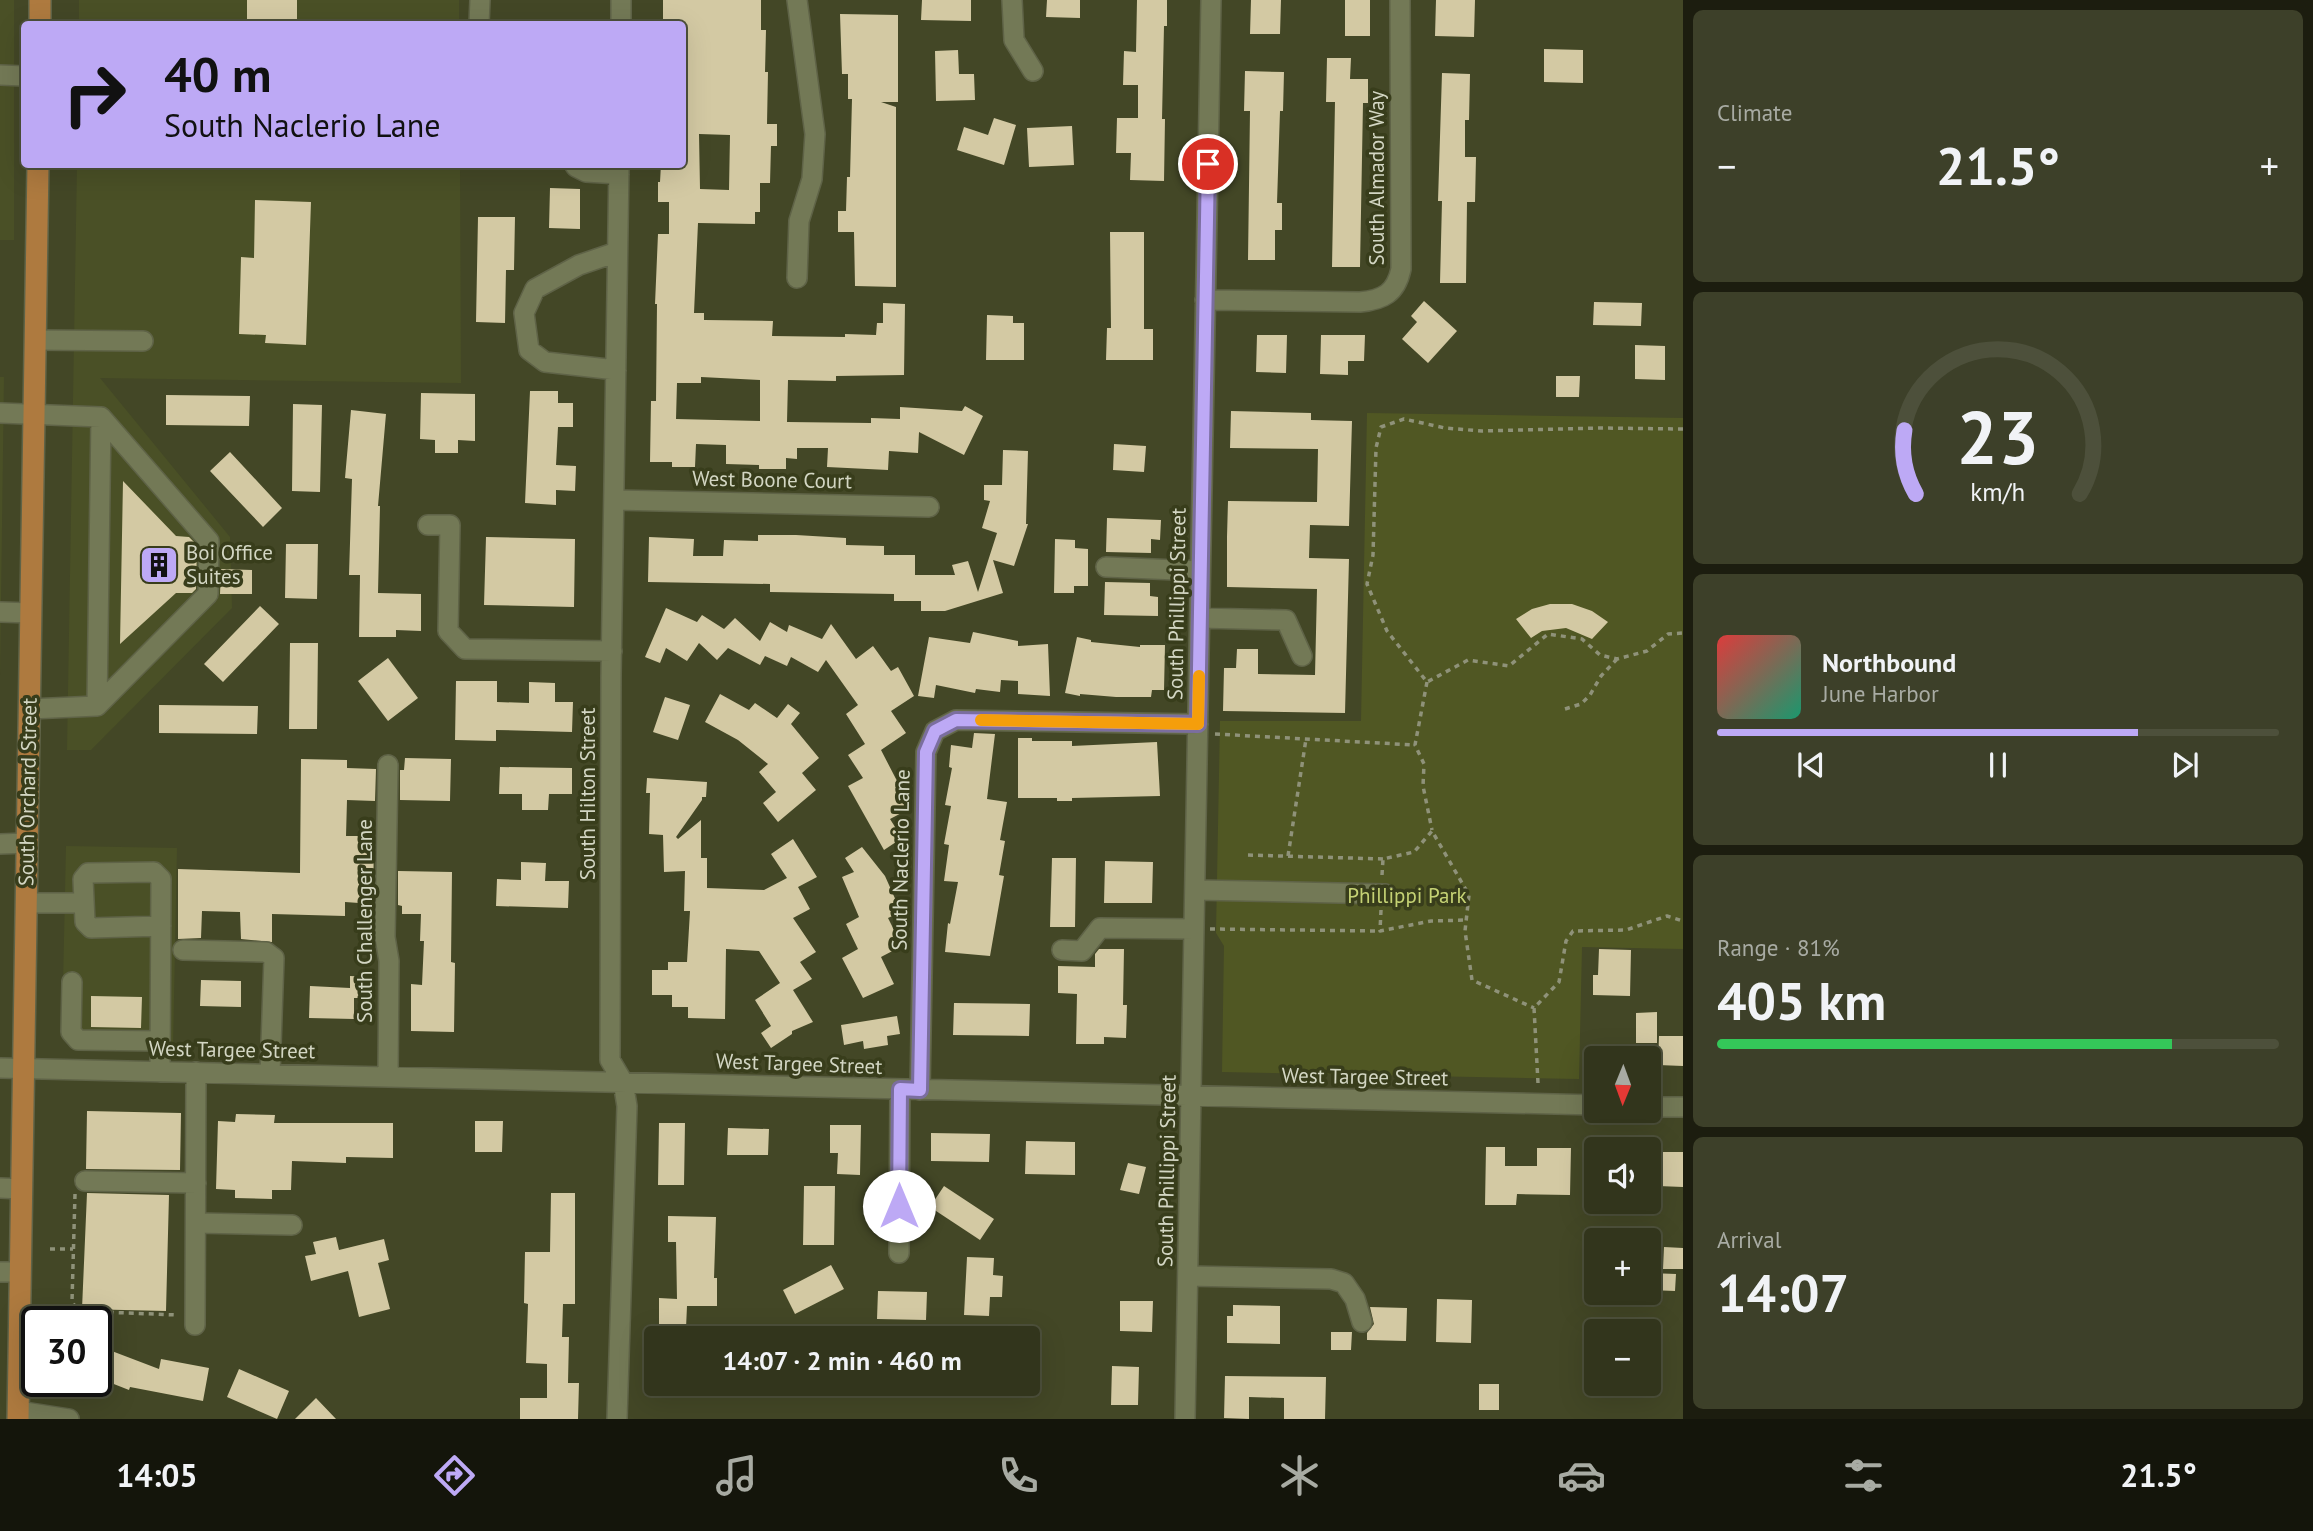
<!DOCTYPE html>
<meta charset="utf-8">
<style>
:root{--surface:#32351c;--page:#3d4029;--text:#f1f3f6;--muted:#a8aba3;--line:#4d503b;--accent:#bda9f5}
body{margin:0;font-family:"PT Sans",sans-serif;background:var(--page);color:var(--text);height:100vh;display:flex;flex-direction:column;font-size:26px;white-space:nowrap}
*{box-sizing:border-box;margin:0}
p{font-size:23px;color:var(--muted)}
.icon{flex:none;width:38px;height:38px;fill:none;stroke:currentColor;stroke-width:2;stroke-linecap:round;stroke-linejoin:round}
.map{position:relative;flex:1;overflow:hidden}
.sheet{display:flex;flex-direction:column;gap:10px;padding:10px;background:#1c1d0f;width:630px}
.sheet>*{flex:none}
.banner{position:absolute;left:21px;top:21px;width:665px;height:147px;border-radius:7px;box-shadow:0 7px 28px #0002,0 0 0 2px var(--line);background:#bda9f5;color:#111;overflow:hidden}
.needle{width:46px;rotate:181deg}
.buttons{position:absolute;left:1584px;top:1046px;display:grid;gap:14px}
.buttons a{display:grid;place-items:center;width:77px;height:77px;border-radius:7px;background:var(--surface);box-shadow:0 7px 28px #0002,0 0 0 2px var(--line);font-size:35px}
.speed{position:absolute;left:21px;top:1306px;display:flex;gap:14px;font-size:35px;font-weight:700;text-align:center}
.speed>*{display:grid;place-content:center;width:91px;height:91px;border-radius:50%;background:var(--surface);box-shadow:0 7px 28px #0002,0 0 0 2px var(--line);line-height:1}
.speed .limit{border:4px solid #111;border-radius:10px;background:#fff;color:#111}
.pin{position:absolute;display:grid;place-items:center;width:60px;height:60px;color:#fff;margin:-30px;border:4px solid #fff;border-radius:50%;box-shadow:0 2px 7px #0007}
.me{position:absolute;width:77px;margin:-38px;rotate:0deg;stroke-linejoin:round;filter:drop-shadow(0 0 5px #0008)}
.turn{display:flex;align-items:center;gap:24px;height:147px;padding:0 28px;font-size:32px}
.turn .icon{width:91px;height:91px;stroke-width:2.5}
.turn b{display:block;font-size:49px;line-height:60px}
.big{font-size:52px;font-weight:700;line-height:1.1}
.sheet .tile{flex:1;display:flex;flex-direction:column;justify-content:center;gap:10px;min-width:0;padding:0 24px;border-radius:10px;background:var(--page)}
.sheet .dial{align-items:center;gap:0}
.dial svg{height:182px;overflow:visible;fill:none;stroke:var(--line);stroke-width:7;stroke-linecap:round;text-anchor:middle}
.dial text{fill:var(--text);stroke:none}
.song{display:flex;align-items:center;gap:21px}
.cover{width:84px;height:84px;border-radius:10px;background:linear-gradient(135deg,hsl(0 70% 55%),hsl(160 70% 35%))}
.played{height:7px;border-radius:4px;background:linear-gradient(90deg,var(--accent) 75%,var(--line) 75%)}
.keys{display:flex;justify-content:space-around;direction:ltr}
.heat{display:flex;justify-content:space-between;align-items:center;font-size:38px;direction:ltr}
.charge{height:10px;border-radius:5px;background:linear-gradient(90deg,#34c759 81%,var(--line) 0)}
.trip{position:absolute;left:644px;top:1326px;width:396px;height:70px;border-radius:7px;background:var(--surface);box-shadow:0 7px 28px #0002,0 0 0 2px var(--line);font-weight:700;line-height:70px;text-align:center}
.tabs{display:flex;height:112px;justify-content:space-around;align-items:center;background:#14150b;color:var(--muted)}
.tabs .icon{width:49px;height:49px}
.tabs .current{color:var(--accent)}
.tabs b{font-size:32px;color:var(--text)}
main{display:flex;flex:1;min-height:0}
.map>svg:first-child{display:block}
</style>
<main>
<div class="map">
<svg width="1683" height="1419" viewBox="0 0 1683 1419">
<rect width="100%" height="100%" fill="#434726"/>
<path fill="#4a5026" d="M0,0H14V240H0Z
M79,0H459V24H79Z
M77,165H460L461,383L100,378L230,537L232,608L91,750H67Z
M0,377H4L0,676Z
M66,846L177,848L173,1049L73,1047L62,1031Z"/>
<path fill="#505723" d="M1367,413L1683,418V949L1582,947L1579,1079L1222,1072L1224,946L1216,933L1220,721H1361Z"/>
<path fill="#d3c9a3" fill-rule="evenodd" d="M247,0H297V24H247Z
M663,0H761V30H766L765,72H768L767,124H777V146H771L770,183H760V212H755V224L698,223L694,313H704V320L773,321L772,336L845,337V334L876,335L877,323H883V303L905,304L904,375L836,376V381L788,380L787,422L871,423V418L900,419V407L962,411L965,406L983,416L964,455L919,432L918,453L889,451L888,470L827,467L828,448H797V459L786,458V469H759V465L726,464V445L696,444L695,467H672V462H650L651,401H656L657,304H655L658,234H669V202H658V182H660L661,164H682V24H663ZM699,134L730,135L729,190L700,189ZM701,377L760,380V421L676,419L677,383H701Z
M922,0H971V21L921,20Z
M1047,0H1080V18L1046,17Z
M1137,0H1167V26H1164L1162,119H1165L1164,181L1130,180L1131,153H1116L1117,118H1138V85H1123L1124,51L1136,52Z
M1251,0H1281L1280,34H1250Z
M1345,0H1370V36H1345Z
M1436,0H1475L1474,37L1435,36Z
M840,14L898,15V102H881L896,107V287L855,286L854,232H838V211H846L847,177H850L852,99H848V74H842Z
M1544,49L1583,50V83L1544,82Z
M958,50L959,74H974L975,100L936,101L935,51Z
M1327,58H1351L1350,79H1368V103H1363L1360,267H1332L1335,102H1326Z
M1245,71L1284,72L1283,111H1280L1277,203H1282V230H1275V260H1248L1250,111H1244Z
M1442,73L1470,74L1469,120H1465V157H1476L1475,202H1467L1466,283H1440L1442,201H1438Z
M994,118L1016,125L1004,165L957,150L964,127L988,135Z
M1072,126L1074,165L1029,167L1027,128Z
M550,188L580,189V229L549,228Z
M255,200L311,202L306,345L265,343L266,335L239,334L241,257L254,258Z
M478,217H515L514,270H506L505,323L476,322Z
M1110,232H1144V329H1153V360H1106L1107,328H1111Z
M1424,301L1457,331L1428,363L1402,339L1417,322L1411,316Z
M1594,302L1642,303L1641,326L1593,325Z
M987,315L1013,316V323H1024V360H986Z
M1257,335H1287L1286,373L1256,372Z
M1321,335H1365L1364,361H1348V375L1320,374Z
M1635,345L1665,346V380L1635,379Z
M1556,376H1580L1579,397H1556Z
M530,391H558V403H573V427H558L556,465L576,466L575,491L556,490V505L525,503Z
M421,393L475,394V441L458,440V453H435V440L420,439Z
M166,395L250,396L249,426L166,425Z
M293,404L322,405L320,492L292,491Z
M351,410L386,414L378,506H380L378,593L421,594V631L396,630V637H359L360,575H349L352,479L345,478Z
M1231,411L1311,413V420L1352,421L1349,526L1310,525L1309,558L1349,559L1345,713L1223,711L1224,668H1236L1237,649H1258V674L1315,675L1317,589L1227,587V537L1228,501L1317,502L1318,449L1230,448Z
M1114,444L1146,446L1144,472L1113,470Z
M1003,450L1028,451L1026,524H1028L1014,566L993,560L1003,593L945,611H921V601H894V594L770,592V584L648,582L649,537L694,539L693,556H723L724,540L758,541V535H796L846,538V545L884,546V555H915V575H955L952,565L968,561L978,592L997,533L982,528L990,501L984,500V485H1002Z
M230,452L282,508L263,527L210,471Z
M123,481L176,536L189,537L197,545L196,589L192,593H176L120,644Z
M1107,518L1161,520L1160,540L1151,539V553L1106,552Z
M486,537L575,539L574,607L484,605Z
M1055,539L1075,540V548L1088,549V586H1074V593H1054Z
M286,544H318L317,599L285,598Z
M221,569L252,570V594H220Z
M1105,582L1150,583V596L1158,597V616L1104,615Z
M1550,604H1572L1592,611L1608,622L1592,639L1566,628L1542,631L1531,638L1516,619L1532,609Z
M260,606L279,624L223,682L204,664Z
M666,608L697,622L702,615L724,629L735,618L760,641L770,622L787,632L789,625L822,639L831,624L856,659L873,646L891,671L898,667L914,696L891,711L906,733L881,750L911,808L890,819L902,838L884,850L848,786L863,778L848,755L865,744L846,714L858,705L826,660L818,672L791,657L787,666L765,656L760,665L728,648L717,660L699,643L687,661L666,648L660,663L645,657Z
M973,632L1018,641V646L1048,644L1050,696L1018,694V681L1001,680L1000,692L976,689L975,693L936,685L934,698L918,696L929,637L970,643Z
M1077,637L1091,640V642L1140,647V645H1165L1164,690H1152L1151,697H1116L1080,694V696L1065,693Z
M290,643H318L317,729H289Z
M388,658L418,698L388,721L358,681Z
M456,681H497V702L529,703V682L555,683V702H573L572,732L496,730V741L455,740Z
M720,694L749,710L755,703L777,718L788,704L800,713L791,724L819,758L802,773L816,790L778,822L763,803L776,792L759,772L768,764L738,740L705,722Z
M665,697L690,705L678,740L653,732Z
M159,705L258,706L257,734L159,733Z
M974,733L995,734L987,799L1007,802L1000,840L1005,841L999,875L1004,876L990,956L945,952L948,923L950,924L958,882L944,881L949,845L944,844L951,806L945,805L952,768L949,767L951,745L972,748Z
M1018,738H1032V741H1072V746L1157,742L1160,796L1072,798V801H1057V798H1018Z
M405,758L451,759L450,801L400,800V770H404Z
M301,759L347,760V768L376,769L375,801L347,800L346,836H374L373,904L345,902V916L272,914V942L241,939L240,912L202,911L201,938L178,939V869L300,873Z
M500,767L572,768V794H549L548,810H522V794H499Z
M647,778L707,782L706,797H702V800L676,837L678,839L701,820V858H707V888L764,890L787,878L771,854L793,839L817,877L798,887L810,909L793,918L816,952L800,962L812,979L793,990L813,1022L792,1031V1034L771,1048L761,1033L771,1026L755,1000L780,983L759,951L726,949L725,1019L688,1018V1007H672V995H652V970H668V962H687L690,911H684L685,871L664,872L663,835L649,834L650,793H646Z
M862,847L885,876L901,912L888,918L902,946L881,957L894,984L863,998L842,958L858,949L846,924L859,917L842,877L854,872L845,858Z
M1052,858H1076L1075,927H1050Z
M1105,861L1153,862L1152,903H1104Z
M521,862L546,863L545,881H569L568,908L496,906L497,879L521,880Z
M398,871L452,872L451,962L455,963L454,1032L411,1031V984L422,985L424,941H420L421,914H402V906L398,905Z
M1099,949H1124L1123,1005H1127L1126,1038L1104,1037V1044H1076L1077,994L1058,993V966L1095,967V954Z
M1599,949L1631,950L1630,996L1593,995V975H1598Z
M350,976L370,977V998H354V1019L309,1018L310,986L350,988Z
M201,980L241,981V1007L200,1006Z
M91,996L142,997L141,1028L91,1027Z
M954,1003L1030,1004L1029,1036L953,1035Z
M1657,1012V1043H1636V1013Z
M897,1016L900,1034L887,1036L888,1045L864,1049L863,1041L844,1045L841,1025Z
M1659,1036H1683V1066L1658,1065Z
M87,1111L181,1113L180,1170L86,1169Z
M236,1114L275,1115L274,1123H393V1158L346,1157V1163L292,1161L291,1190H272V1199L235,1198V1190L216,1189L218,1121L235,1122Z
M475,1121H503L502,1152H475Z
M659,1123H685L684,1185H658Z
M830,1125H861L860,1175L837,1174L838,1153H830Z
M728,1128L769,1129L768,1155H727Z
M931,1133L990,1134L989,1162L931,1161Z
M1026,1141L1075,1142V1175L1025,1174Z
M1486,1147H1505V1166H1537V1148H1571L1570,1195L1517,1194L1516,1205H1485Z
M1648,1152H1683V1187L1658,1186V1179H1648Z
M1128,1163L1146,1167L1139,1194L1120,1190Z
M804,1186H835L834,1245H803Z
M944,1186L994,1219L980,1240L930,1207Z
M87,1193L169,1195L166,1311L82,1309Z
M551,1193H575V1304H563L562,1337H569L568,1383H579L578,1419H520V1398H547V1364L526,1363L528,1304L524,1303L525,1252H550Z
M668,1216L716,1217L714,1278H717V1306H687L686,1328L659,1327V1298L677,1299L676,1242H668Z
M336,1237L339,1250L384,1239L389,1260L378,1263L390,1309L359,1317L348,1271L311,1281L305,1256L316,1254L313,1242Z
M1664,1247L1683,1248V1269H1663Z
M967,1257L994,1258L993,1275L1003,1276L1002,1297H990L989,1316L964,1315Z
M831,1265L844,1289L795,1314L783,1290Z
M1650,1273L1676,1274L1675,1291L1649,1290Z
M878,1291L927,1292L926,1320L877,1319Z
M1437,1299L1472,1300L1471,1343L1436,1342Z
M1120,1301H1153L1152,1332L1120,1331Z
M1233,1305L1280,1306V1344L1227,1343V1316H1233Z
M1370,1307L1407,1308L1406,1341L1367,1340V1333L1374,1324Z
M1331,1332H1352L1351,1350H1331Z
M96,1345L159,1369L161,1359L209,1368L203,1401L130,1387L129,1390L96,1377Z
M1112,1366L1139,1367L1138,1405H1111Z
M239,1369L289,1391L277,1419L227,1397Z
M1225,1376L1326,1377L1325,1419H1284V1398L1249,1397V1419L1224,1418Z
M1479,1384H1499V1410H1479Z
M316,1398L336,1419H295Z"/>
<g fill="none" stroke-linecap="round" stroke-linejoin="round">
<g stroke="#5f6347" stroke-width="22">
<path id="minor" d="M1012,0L1014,40L1033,71
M479,24L480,0
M621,24V0
M0,75L24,76
M574,164L576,167L586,172L619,174
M797,278L799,221L812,179L815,134L797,0
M1205,300L1360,302C1383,300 1396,293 1401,269L1400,0
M35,340L143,341
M616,370L545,362L529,350L524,313L535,289L579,265L617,252
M0,413L101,417L209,541L208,594L97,706L30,709
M614,500L929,507
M428,525H450L448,631L465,649L612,651
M1106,567L1200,571
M0,612L31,613
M1200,618L1286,620L1302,656
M97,706L101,417
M388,765L385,937L389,961L388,1076
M0,844L27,843
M1195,890L1385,894
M26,903H84
M183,950L266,952L274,958L270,1074
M1062,950L1082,951L1100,928L1194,929
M72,982L71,1032L78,1040L160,1041
M0,1068L1596,1105
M160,1072L161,879L154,872L88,873L83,879L85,922L91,928L161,926
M920,1090L926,752L935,731L956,720L1198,724
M1648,1107H1683
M85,1181L196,1183
M0,1188L22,1189
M196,1223L292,1225
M899,1253L900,1089
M0,1272H20
M1188,1276L1331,1279L1344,1283L1355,1299L1362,1322
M195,1325L196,1072
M18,1411L69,1419
M617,1419L627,1106L623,1082L610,1060L611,676L619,164
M1185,1419L1211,0"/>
</g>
<g stroke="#5f6347" stroke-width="24">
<path id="major" d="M40,24V0
M18,1419L38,164"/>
</g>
<path stroke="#8f9279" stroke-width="3.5" stroke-dasharray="5 5" stroke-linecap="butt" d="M1683,429L1600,428L1482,431L1445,428L1404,419L1381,427L1376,448L1373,555L1367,584L1387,631L1427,682L1468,660L1509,666L1548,634L1582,639L1600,655L1617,659L1647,651L1668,634L1683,633
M1427,682L1415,745L1424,764L1423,786L1432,830
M1565,709L1581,704L1590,695L1601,676L1617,659
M1215,734L1415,745
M1248,855L1383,859
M1288,856L1306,739
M1382,875L1383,859L1414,852L1432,831L1469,895L1465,931L1472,980L1534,1008
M1381,910L1380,931L1431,921L1467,920
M1210,929L1380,931
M1538,1083L1534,1008L1559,982L1566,941L1573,931L1626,930L1667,916L1683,921
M75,1194L72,1301L77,1311L178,1315
M50,1249H73"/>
<use href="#minor" stroke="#737956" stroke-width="19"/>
<use href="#major" stroke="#ae7a3f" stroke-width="21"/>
</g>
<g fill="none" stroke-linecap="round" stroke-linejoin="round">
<g stroke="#7b6e9f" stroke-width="18">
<path id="route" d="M899,1206L900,1089L920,1090L926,752L935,731L956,720L1198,724L1208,164"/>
</g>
<use href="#route" stroke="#bda9f5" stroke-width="12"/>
<path stroke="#f59e0b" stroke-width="12" d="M981,720L1198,724L1199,676"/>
</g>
<defs>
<g id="building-square" transform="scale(2.0125)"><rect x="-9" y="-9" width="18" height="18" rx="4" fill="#bda9f5" stroke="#383d1b"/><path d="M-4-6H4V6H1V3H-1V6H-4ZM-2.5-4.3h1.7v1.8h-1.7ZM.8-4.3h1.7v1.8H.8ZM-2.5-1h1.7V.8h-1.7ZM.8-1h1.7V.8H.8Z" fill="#111"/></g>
</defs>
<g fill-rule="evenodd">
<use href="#building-square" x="159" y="565"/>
</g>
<g text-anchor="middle" stroke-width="7" stroke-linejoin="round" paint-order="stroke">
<g font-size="21" fill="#d3d6c3" stroke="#383d1b">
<text transform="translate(1377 178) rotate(-90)" y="7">South Almador Way</text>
<text transform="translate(772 480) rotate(1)" y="7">West Boone Court</text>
<text transform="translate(1177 604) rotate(-89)" y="7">South Phillippi Street</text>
<text transform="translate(28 792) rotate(-89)" y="7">South Orchard Street</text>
<text transform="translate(588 794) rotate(-90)" y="7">South Hilton Street</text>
<text transform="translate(901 860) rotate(-89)" y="7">South Naclerio Lane</text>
<text transform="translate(365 921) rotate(-90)" y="7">South Challenger Lane</text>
<text transform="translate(232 1050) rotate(1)" y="7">West Targee Street</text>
<text transform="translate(799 1064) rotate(2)" y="7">West Targee Street</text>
<text transform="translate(1365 1077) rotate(1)" y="7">West Targee Street</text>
<text transform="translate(1167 1171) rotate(-89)" y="7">South Phillippi Street</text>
</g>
<g font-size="21" fill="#d3d6c3" stroke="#383d1b" text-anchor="start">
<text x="186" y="560">Boi Office<tspan x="186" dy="24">Suites</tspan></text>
</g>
<g font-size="21" fill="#c5d274" stroke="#383d1b">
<text x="1407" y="903">Phillippi Park</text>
</g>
</g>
</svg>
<div class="buttons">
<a><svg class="needle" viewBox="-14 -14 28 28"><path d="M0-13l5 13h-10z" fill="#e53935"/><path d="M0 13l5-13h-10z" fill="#a8aba3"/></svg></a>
<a><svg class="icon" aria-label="sound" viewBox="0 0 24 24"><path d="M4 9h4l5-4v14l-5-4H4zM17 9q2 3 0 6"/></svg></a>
<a>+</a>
<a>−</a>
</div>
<div class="speed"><div class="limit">30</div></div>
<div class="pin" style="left:1208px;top:164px;background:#d93025"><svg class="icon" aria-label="arrive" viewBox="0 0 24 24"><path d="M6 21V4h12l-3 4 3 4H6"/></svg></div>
<svg class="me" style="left:899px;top:1206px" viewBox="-20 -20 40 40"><circle r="19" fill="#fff"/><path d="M0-13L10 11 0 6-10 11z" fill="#bda9f5"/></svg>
<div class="trip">14:07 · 2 min · 460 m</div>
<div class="banner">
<div class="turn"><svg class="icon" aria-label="right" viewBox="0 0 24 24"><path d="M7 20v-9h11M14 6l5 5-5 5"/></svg><div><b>40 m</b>South Naclerio Lane</div></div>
</div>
</div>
<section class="sheet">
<div class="tile"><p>Climate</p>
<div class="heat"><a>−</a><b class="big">21.5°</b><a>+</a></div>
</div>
<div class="tile dial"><svg viewBox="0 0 100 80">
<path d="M14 69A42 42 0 1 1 86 69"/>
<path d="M14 69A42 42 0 0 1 9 41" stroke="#bda9f5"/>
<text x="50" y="56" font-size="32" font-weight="700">23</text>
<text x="50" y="72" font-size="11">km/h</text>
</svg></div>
<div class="tile">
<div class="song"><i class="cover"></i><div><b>Northbound</b><p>June Harbor</p></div></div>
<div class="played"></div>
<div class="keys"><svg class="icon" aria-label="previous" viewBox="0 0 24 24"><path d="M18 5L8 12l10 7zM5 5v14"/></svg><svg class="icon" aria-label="pause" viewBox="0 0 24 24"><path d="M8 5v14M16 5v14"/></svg><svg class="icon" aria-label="next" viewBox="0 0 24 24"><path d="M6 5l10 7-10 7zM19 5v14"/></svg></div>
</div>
<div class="tile"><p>Range · 81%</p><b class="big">405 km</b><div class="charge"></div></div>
<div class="tile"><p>Arrival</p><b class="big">14:07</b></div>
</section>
</main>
<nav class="tabs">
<b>14:05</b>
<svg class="icon current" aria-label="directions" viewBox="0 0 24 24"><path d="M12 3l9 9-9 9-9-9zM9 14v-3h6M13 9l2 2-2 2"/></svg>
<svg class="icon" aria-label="music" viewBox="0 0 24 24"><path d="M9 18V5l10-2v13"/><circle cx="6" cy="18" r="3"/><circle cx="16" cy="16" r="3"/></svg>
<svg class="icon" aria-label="phone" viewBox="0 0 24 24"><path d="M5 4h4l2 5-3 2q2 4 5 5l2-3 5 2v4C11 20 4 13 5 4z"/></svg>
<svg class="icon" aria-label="climate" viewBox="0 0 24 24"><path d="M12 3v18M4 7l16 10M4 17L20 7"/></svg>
<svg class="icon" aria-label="car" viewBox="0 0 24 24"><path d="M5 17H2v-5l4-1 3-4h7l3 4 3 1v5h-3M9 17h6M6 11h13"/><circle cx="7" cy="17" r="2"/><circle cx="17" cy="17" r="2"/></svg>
<svg class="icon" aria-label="filters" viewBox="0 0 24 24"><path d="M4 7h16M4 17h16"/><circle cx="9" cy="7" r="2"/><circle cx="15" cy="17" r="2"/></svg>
<b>21.5°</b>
</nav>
